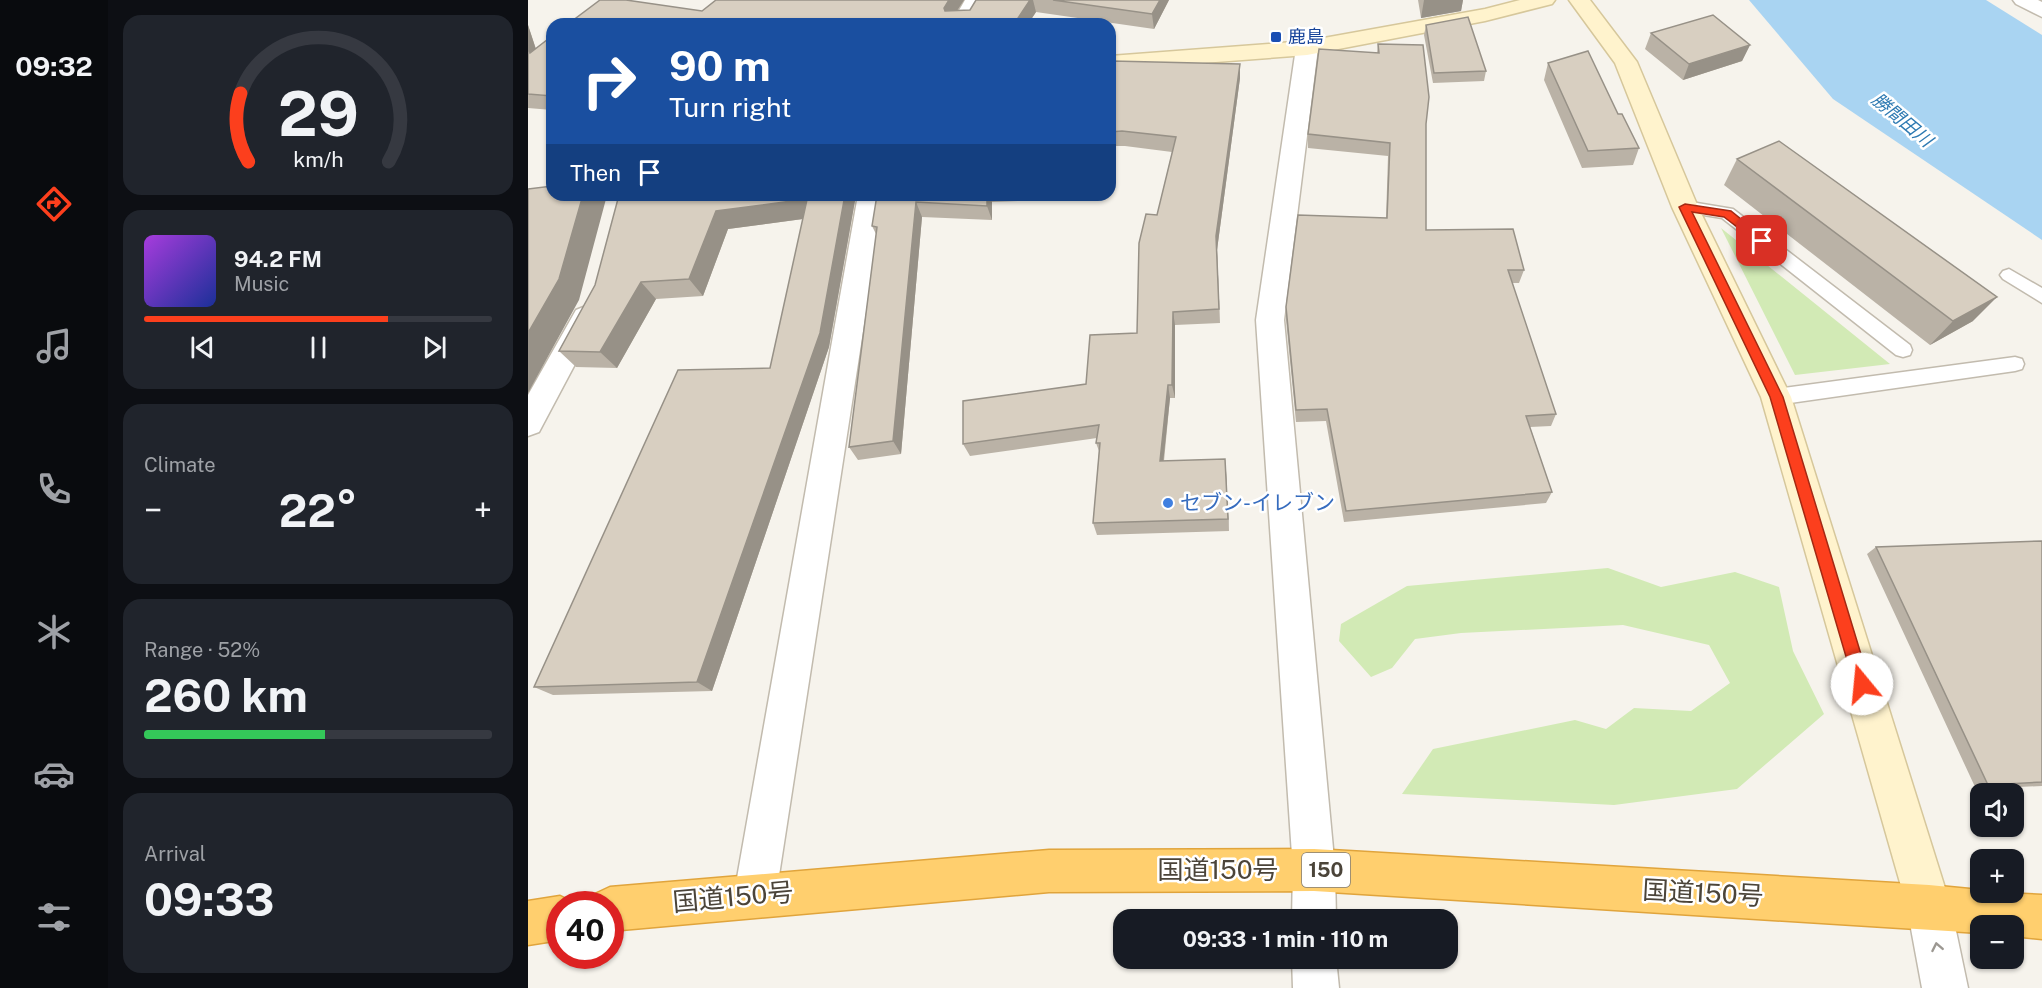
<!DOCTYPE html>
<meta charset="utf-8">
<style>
:root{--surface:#171b24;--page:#20242c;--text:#f1f3f6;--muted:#9ea1a6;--line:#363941;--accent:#fc3f1d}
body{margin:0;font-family:"Public Sans","Noto Sans JP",sans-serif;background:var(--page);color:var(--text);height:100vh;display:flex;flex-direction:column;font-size:22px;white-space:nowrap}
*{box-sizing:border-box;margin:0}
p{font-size:20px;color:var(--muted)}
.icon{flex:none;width:33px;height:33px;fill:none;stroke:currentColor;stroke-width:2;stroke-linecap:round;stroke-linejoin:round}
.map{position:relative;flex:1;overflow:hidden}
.side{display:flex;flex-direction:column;gap:15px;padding:15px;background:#0d0f14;width:420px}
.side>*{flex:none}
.banner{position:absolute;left:18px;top:18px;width:570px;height:183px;border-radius:18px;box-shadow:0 2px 4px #0004;background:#1a4fa0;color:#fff;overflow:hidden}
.controls{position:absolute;left:1442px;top:783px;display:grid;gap:12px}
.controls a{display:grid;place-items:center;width:54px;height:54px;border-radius:12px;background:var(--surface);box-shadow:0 2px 4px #0004;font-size:30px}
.speed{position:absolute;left:18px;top:891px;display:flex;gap:12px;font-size:30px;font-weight:700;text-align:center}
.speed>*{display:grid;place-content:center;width:78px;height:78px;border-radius:50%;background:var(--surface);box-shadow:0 2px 4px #0004;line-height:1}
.speed .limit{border:9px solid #d22;background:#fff;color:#111}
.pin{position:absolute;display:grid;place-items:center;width:51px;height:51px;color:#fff;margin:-26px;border-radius:12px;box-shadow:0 3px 9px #0006}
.me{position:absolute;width:66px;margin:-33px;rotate:343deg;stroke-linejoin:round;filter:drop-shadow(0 0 4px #0008)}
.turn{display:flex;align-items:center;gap:21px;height:126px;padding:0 24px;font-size:27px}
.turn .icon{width:78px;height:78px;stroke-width:2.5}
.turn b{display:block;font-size:42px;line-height:51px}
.then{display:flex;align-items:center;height:57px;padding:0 24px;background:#0003;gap:12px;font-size:22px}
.big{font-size:45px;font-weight:700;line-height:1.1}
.side .widget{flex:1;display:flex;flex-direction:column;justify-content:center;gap:9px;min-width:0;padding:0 21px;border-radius:18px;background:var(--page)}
.side .dial{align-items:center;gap:0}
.dial svg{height:156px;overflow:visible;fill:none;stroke:var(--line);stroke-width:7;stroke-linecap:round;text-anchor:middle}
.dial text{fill:var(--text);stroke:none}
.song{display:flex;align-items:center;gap:18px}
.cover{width:72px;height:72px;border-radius:9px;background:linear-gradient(135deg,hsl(280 70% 55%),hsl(230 70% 35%))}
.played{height:6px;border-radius:3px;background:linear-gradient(90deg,var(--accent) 70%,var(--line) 70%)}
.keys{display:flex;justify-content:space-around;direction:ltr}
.heat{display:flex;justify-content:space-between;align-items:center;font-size:33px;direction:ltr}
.charge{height:9px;border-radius:4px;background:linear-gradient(90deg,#34c759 52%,var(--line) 0)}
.trip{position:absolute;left:585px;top:909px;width:345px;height:60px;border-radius:18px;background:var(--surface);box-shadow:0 2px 4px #0004;font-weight:700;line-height:60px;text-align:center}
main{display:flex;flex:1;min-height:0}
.dock{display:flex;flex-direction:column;width:108px;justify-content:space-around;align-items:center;background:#090b0e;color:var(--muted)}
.dock .icon{width:42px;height:42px}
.dock .current{color:var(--accent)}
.dock b{font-size:27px;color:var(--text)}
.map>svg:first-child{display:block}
</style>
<main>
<nav class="dock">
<b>09:32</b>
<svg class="icon current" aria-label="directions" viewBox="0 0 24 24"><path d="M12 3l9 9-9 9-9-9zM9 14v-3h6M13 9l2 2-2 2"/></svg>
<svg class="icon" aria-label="music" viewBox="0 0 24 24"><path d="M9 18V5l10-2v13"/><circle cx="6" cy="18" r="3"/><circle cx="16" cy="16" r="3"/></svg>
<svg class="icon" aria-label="phone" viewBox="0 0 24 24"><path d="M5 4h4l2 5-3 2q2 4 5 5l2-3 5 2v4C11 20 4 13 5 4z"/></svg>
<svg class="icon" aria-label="climate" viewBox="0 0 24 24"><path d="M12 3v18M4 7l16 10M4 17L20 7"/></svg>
<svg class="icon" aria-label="car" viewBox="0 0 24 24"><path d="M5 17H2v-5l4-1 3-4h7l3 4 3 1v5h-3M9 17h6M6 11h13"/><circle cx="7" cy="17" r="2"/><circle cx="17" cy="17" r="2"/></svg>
<svg class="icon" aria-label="filters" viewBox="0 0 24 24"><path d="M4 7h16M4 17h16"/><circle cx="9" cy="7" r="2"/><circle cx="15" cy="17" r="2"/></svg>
</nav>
<section class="side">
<div class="widget dial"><svg viewBox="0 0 100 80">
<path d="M14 69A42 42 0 1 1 86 69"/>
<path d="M14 69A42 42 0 0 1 10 34" stroke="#fc3f1d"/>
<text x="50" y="56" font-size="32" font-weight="700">29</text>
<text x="50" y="72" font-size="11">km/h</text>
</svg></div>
<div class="widget">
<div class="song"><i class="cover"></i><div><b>94.2 FM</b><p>Music</p></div></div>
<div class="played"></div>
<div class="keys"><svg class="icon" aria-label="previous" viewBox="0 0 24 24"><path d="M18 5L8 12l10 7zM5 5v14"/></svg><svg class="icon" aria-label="pause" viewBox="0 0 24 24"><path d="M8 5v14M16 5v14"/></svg><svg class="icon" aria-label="next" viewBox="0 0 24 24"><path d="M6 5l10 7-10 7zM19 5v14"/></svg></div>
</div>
<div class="widget"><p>Climate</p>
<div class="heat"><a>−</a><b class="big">22°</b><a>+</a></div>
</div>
<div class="widget"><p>Range · 52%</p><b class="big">260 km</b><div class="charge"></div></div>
<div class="widget"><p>Arrival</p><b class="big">09:33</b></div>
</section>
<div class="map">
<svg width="1514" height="988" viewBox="0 0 1514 988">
<rect width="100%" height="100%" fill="#f6f3ec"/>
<path fill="#d2eab5" d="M1193,228L1362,364L1267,375Z
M1080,568L1133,587L1207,572L1251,587L1265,651L1296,714L1209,789L1086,805L874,794L905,749L1047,720L1078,729L1106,708L1163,711L1202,683L1181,645L1095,625L933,633L887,639L864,668L843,677L811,641L813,624L879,586Z"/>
<path fill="#a9d4f2" d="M1221,0H1458L1514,35V240L1305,99Z"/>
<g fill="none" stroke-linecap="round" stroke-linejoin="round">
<g stroke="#c2bbae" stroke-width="3">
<path id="lane" d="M1157,201L1205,209L1382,345L1384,350L1382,355L1375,357L1368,355L1194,218L1151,211L1149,207L1151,203Z
M1481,269L1514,288V303L1475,279L1472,275L1475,271Z
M1487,357L1494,359L1496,364L1494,369L1487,371L1248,405L1241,402L1238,397L1241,392L1248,389Z"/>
</g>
<g stroke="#c2bbae" stroke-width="3">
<path id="street" d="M437,0H457L445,24H423Z
M1485,0H1510L1514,2V17L1488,4Z
M779,41L787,43L790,48L756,320L807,870L808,920H764L765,870L728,320L768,48L771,43Z
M330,195H356L248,895L242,910L227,916L212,910L206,895Z
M58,306L68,310L72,317L11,432L0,436V395L48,310Z
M1401,885L1416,892L1423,907L1440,988H1394L1379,907L1386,892Z
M764,958H808L811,988H765Z"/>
</g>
<g stroke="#d6c79b" stroke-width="3">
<path id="secondary" d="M992,0H1027L1024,4L957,21L779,55L582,70V56L779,41L957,9Z
M1041,0H1062L1109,62L1170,207L1263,397L1423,907L1416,922L1401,929L1386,922L1379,907L1233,397L1144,207L1087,63Z"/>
</g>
<g stroke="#e0a43c" stroke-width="3">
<path id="highway" d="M786,849L1401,885L1452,890V892L1514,895V939L1485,936V926H1452V933L786,891L521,892L82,931V904H62L67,894L82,887L521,850Z
M32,896L48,904H32V940L0,945V901Z"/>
</g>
<use href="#lane" fill="#fff" fill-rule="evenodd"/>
<use href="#street" fill="#fff" fill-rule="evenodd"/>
<use href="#secondary" fill="#fff3cd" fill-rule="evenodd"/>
<use href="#highway" fill="#ffcf6e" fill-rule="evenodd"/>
</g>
<path fill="#bab2a6" d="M188,0H436L429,11L442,10L448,0H641L626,29L508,12L500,24H40L174,11Z
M890,0H935L933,11L893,18Z
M0,25L8,49L24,36V110L0,108Z
M898,25L958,71L956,81L905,83L896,35Z
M1123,33L1222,45L1214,61L1155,80L1117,49Z
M850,44L898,124V230L996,270L991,283H984L1028,414L1023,426L1002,427L1024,492L1018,503L816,522L798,421L768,422L758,320V307L858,218L860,156L780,148V134L849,53Z
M1020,63L1090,114L1111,148L1105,165L1054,168L1016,80Z
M582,65L712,78L689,250L692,323L647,325V398H642L636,461L698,471L701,531L569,535L565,523L571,451L568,443L569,438L442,456L435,444L558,384L609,333L629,215L644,152L597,146H582Z
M1209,159L1445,321L1402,345L1196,185Z
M91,195H328L301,347L184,691L25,695L6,687L242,368L275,219L200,229L175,296L128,299L89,368L48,367L31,351L67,285Z
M349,195H512L511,200L464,202V220L394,217L373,454L330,460L321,447L348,234L344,226Z
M1514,541V786L1448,789L1339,554L1348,547Z"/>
<path fill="#979187" d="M421,0H436L421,23L416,8Z
M502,0H505L508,12L500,24H486Z
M632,0H641L626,29L624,14Z
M896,0H935L933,11L893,18Z
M0,25L14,68L2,53L0,46Z
M1222,45L1214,61L1155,80L1161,64Z
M712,64V78L689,250L692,323L688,236Z
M55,195H74L78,199L51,300L0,393V333Z
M272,195H284L282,218L200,229L175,296L161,279L188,211Z
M317,195H328L301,347L184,691L169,682Z
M459,195H462L464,202V220L459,206Z
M388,202L394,217L373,454L365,441Z
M113,282L128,299L89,368L72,352Z
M1469,297L1445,321L1402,345L1425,321Z
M645,312L647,325V398L644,385Z
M640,385L642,398L634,473L632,461Z
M697,459L698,471L701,531L700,519Z"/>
<path fill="#d8cfc1" stroke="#979187" stroke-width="1.5" d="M72,0H98L174,11L188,0H421L416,8L417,11L442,10L448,0H502L486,24H40Z
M525,0H632L624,14Z
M1185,15L1222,45L1161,64L1123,33Z
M940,17L958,71L906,73L898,25Z
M24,36V96L0,94V46L2,53Z
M850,44L895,45L901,97L898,124V230L985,229L996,270H980L1028,414L998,416L1024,492L818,511L799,409L768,410L758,307L770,215L859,218L862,143L780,134L791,49L851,53Z
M1060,51L1090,114H1094L1111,148L1060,151L1020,63Z
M584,61L712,64L688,236L691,309L645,312L644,385H640L632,461L697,459L700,519L565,523L572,443H568L571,425L435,444V401L558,384L562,335L609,333L611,243L618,214L629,215L648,137L594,131L582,132V65Z
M1251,141L1469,297L1425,321L1209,159Z
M24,186V195H55L31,279L0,333V189Z
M91,195H272L271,200L188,211L161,279L113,282L72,352L31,351L67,285Z
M280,195H317L292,333L169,682L6,687L150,370L242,368Z
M349,195H459V206L388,202L365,441L321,447L349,227L344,226Z
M1514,541V782L1460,785L1348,547Z"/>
<defs><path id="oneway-chevron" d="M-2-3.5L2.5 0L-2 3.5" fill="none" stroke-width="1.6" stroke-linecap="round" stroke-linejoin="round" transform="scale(1.5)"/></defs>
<use stroke="#9c9892" href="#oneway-chevron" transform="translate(1409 947) rotate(-101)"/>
<path fill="#fc3f1d" stroke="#a42913" stroke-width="1.5" d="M1157,204L1203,211L1240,241L1238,243H1230L1196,217L1164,212L1255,397L1342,684L1340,689L1334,692L1329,689L1326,684L1242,397L1151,207Z"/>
<rect fill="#1a4fb4" stroke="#fff" stroke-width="2" x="742" y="31" width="12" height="12" rx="3"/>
<circle fill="#3f7fe0" stroke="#fff" stroke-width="2" cx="640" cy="503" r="6"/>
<g text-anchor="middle" stroke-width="5" stroke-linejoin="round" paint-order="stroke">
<g font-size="18" fill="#164399" stroke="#fff" text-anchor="start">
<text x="760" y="43">鹿島</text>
</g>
<g font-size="18" font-style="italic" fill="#2e7ab2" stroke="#fff">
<text transform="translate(1374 120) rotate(40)" y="6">勝間田川</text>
</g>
<rect fill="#fff" stroke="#817c74" stroke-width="1.5" x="774" y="853" width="48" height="34" rx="4.5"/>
<g font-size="20" font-weight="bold" fill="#4b4439">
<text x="798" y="877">150</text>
</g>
<g font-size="21" fill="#366cbe" stroke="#fff" text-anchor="start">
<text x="652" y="510">セブン-イレブン</text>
</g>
<g font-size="26" fill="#4b4439" stroke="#fff">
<text x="690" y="879">国道150号</text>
<text transform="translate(1175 893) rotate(3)" y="9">国道150号</text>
<text transform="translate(205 897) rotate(-5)" y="9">国道150号</text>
</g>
</g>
</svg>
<div class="controls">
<a><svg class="icon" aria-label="sound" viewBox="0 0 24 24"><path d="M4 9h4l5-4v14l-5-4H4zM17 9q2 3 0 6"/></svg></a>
<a>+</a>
<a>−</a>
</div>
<div class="speed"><div class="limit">40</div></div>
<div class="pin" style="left:1234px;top:241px;background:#d93025"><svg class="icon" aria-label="arrive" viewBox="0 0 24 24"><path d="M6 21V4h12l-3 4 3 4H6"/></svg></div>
<svg class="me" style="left:1334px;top:684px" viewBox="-20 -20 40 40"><circle r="19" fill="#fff"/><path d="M0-13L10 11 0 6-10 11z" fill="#fc3f1d"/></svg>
<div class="trip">09:33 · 1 min · 110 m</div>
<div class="banner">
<div class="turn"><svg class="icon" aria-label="right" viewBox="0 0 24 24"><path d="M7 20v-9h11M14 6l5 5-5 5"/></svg><div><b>90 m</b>Turn right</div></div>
<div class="then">Then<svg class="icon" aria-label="arrive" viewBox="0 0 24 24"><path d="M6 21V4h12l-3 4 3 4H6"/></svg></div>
</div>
</div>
</main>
